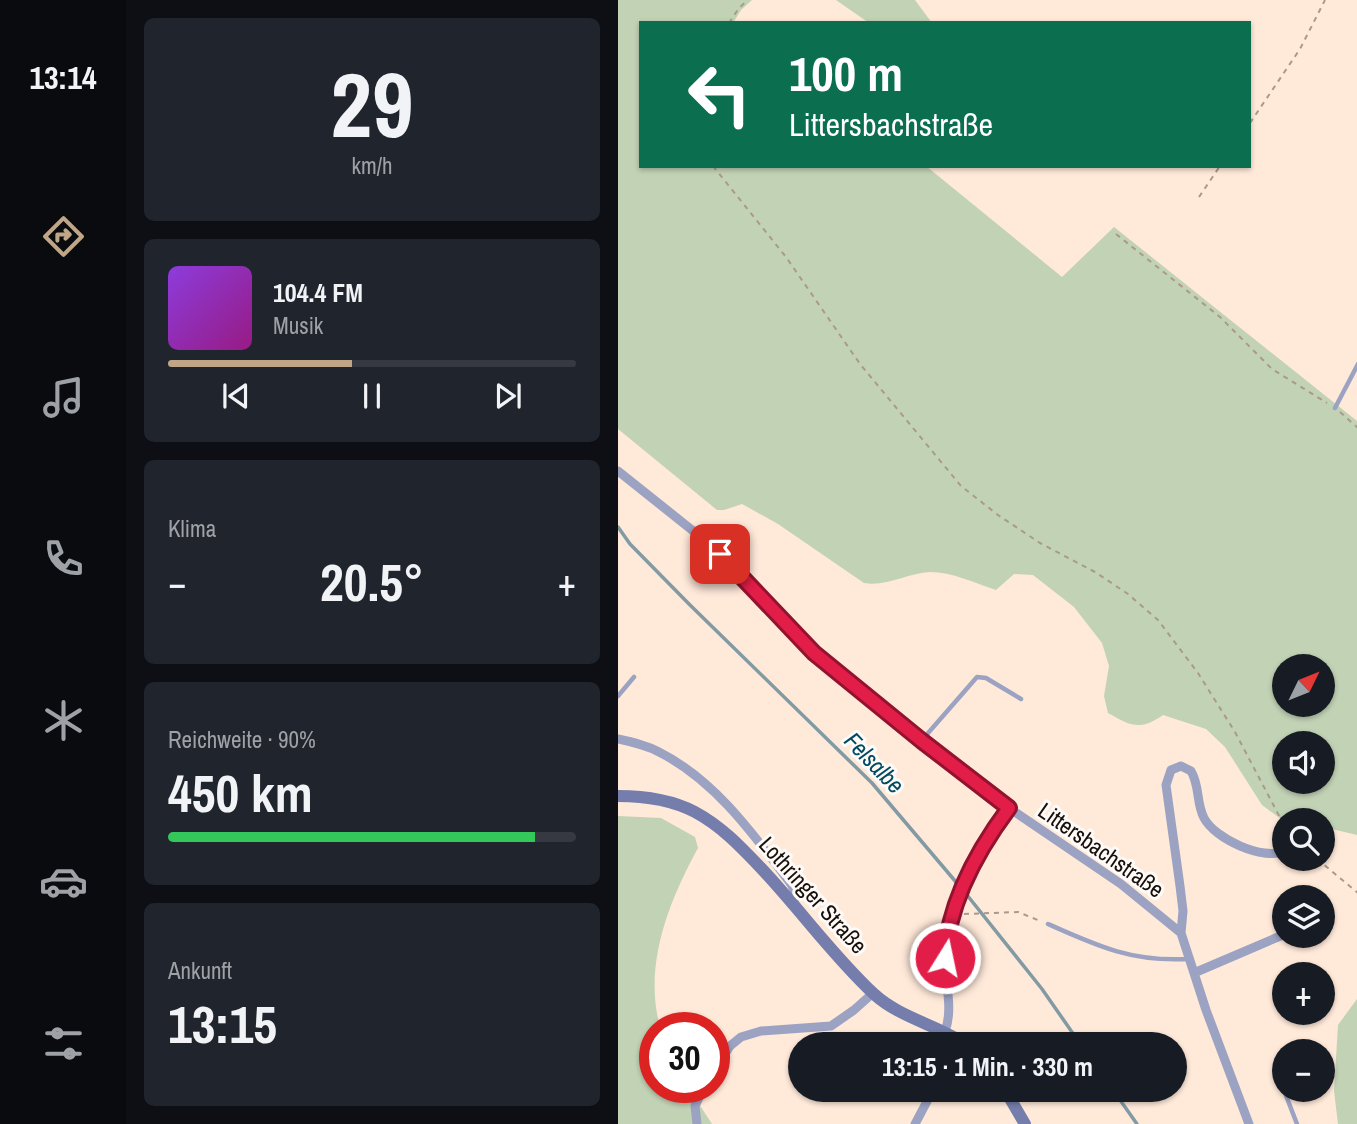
<!DOCTYPE html>
<html lang="de">
<meta charset="utf-8">
<style>
:root{--surface:#171b24;--page:#20242c;--text:#f1f3f6;--muted:#9ea1a6;--line:#363941;--accent:#c0a687}
body{margin:0;font-family:"Archivo Narrow",sans-serif;background:var(--page);color:var(--text);height:100vh;display:flex;flex-direction:column;font-size:26px;white-space:nowrap}
*{box-sizing:border-box;margin:0}
p{font-size:23px;color:var(--muted)}
.icon{flex:none;width:38px;height:38px;fill:none;stroke:currentColor;stroke-width:2;stroke-linecap:round;stroke-linejoin:round}
.map{position:relative;flex:1;overflow:hidden}
.panel{display:flex;flex-direction:column;gap:18px;padding:18px;background:#0d0f14;width:492px}
.panel>*{flex:none}
.top-card{position:absolute;left:21px;top:21px;width:612px;height:147px;border-radius:0px;box-shadow:0 2px 5px #0004;background:#0b6e4f;color:#fff;overflow:hidden}
.needle{width:46px;rotate:47deg}
.tools{position:absolute;left:654px;top:654px;display:grid;gap:14px}
.tools a{display:grid;place-items:center;width:63px;height:63px;border-radius:50%;background:var(--surface);box-shadow:0 2px 5px #0004;font-size:35px}
.speed{position:absolute;left:21px;top:1012px;display:flex;gap:14px;font-size:35px;font-weight:700;text-align:center}
.speed>*{display:grid;place-content:center;width:91px;height:91px;border-radius:50%;background:var(--surface);box-shadow:0 2px 5px #0004;line-height:1}
.speed .limit{border:10px solid #d22;background:#fff;color:#111}
.pin{position:absolute;display:grid;place-items:center;width:60px;height:60px;color:#fff;margin:-30px;border-radius:14px;box-shadow:0 4px 10px #0006}
.me{position:absolute;width:77px;margin:-38px;rotate:10deg;stroke-linejoin:round;filter:drop-shadow(0 0 5px #0008)}
.turn{display:flex;align-items:center;gap:24px;height:147px;padding:0 35px;font-size:32px}
.turn .icon{width:91px;height:91px;stroke-width:2.5}
.turn b{display:block;font-size:49px;line-height:60px}
.big{font-size:52px;font-weight:700;line-height:1.1}
.panel .widget{flex:1;display:flex;flex-direction:column;justify-content:center;gap:10px;min-width:0;padding:0 24px;border-radius:10px;background:var(--page)}
.panel .dial{align-items:center;gap:0}
.dial b{font-size:91px;line-height:1}
.song{display:flex;align-items:center;gap:21px}
.cover{width:84px;height:84px;border-radius:10px;background:linear-gradient(135deg,hsl(270 70% 55%),hsl(310 70% 35%))}
.played{height:7px;border-radius:4px;background:linear-gradient(90deg,var(--accent) 45%,var(--line) 45%)}
.keys{display:flex;justify-content:space-around;direction:ltr}
.heat{display:flex;justify-content:space-between;align-items:center;font-size:38px;direction:ltr}
.charge{height:10px;border-radius:5px;background:linear-gradient(90deg,#34c759 90%,var(--line) 0)}
.trip{position:absolute;left:170px;top:1032px;width:399px;height:70px;border-radius:35px;background:var(--surface);box-shadow:0 2px 5px #0004;font-weight:700;line-height:70px;text-align:center}
main{display:flex;flex:1;min-height:0}
.dock{display:flex;flex-direction:column;width:126px;justify-content:space-around;align-items:center;background:#090b0e;color:var(--muted)}
.dock .icon{width:49px;height:49px}
.dock .active{color:var(--accent)}
.dock b{font-size:32px;color:var(--text)}
.map>svg:first-child{display:block}
</style>
<main>
<nav class="dock">
<b>13:14</b>
<svg class="icon active" aria-label="directions" viewBox="0 0 24 24"><path d="M12 3l9 9-9 9-9-9zM9 14v-3h6M13 9l2 2-2 2"/></svg>
<svg class="icon" aria-label="music" viewBox="0 0 24 24"><path d="M9 18V5l10-2v13"/><circle cx="6" cy="18" r="3"/><circle cx="16" cy="16" r="3"/></svg>
<svg class="icon" aria-label="phone" viewBox="0 0 24 24"><path d="M5 4h4l2 5-3 2q2 4 5 5l2-3 5 2v4C11 20 4 13 5 4z"/></svg>
<svg class="icon" aria-label="climate" viewBox="0 0 24 24"><path d="M12 3v18M4 7l16 10M4 17L20 7"/></svg>
<svg class="icon" aria-label="car" viewBox="0 0 24 24"><path d="M5 17H2v-5l4-1 3-4h7l3 4 3 1v5h-3M9 17h6M6 11h13"/><circle cx="7" cy="17" r="2"/><circle cx="17" cy="17" r="2"/></svg>
<svg class="icon" aria-label="filters" viewBox="0 0 24 24"><path d="M4 7h16M4 17h16"/><circle cx="9" cy="7" r="2"/><circle cx="15" cy="17" r="2"/></svg>
</nav>
<section class="panel">
<div class="widget dial"><b>29</b><p>km/h</p></div>
<div class="widget">
<div class="song"><i class="cover"></i><div><b>104.4 FM</b><p>Musik</p></div></div>
<div class="played"></div>
<div class="keys"><svg class="icon" aria-label="previous" viewBox="0 0 24 24"><path d="M18 5L8 12l10 7zM5 5v14"/></svg><svg class="icon" aria-label="pause" viewBox="0 0 24 24"><path d="M8 5v14M16 5v14"/></svg><svg class="icon" aria-label="next" viewBox="0 0 24 24"><path d="M6 5l10 7-10 7zM19 5v14"/></svg></div>
</div>
<div class="widget"><p>Klima</p>
<div class="heat"><a>−</a><b class="big">20.5°</b><a>+</a></div>
</div>
<div class="widget"><p>Reichweite · 90%</p><b class="big">450 km</b><div class="charge"></div></div>
<div class="widget"><p>Ankunft</p><b class="big">13:15</b></div>
</section>
<div class="map">
<svg width="740" height="1124" viewBox="0 0 740 1124">
<rect width="100%" height="100%" fill="#ffe9d9"/>
<path fill="#c2d2b5" fill-rule="evenodd" d="M0,0H134L123,10L115,23H23V166H308L444,277L496,227L739,421V835L714,829L705,830V821L667,822L644,805L607,747L588,729L545,715C522,731 513,726 490,713L486,696L491,666L484,643L456,607L415,575L396,574L378,590C357,583 334,572 312,572C290,573 268,587 246,583L160,524L124,504L106,510H99L0,429ZM667,667H705V705H667ZM667,744H705V782H667Z
M218,0H297L314,23H251Z
M0,816L43,818L77,837L80,848C51,901 25,965 42,1027H37V1087H70L94,1124H0Z
M739,999V1124H720L716,1091L720,1025Z"/>
<g fill="none" stroke-linecap="round" stroke-linejoin="round">
<path stroke="#829aa4" stroke-width="3.5" d="M0,527L12,544L72,605L254,783L349,895L424,989L463,1045
M495,1090L519,1124"/>
<path stroke="#aa998d" stroke-width="2" stroke-dasharray="5 5" stroke-linecap="butt" d="M111,23L121,8L130,0
M632,123L682,49L707,0
M95,166L168,257L242,364L343,486L380,515L422,543L477,572L510,594L540,620L580,673L617,732L667,827
M581,197L602,166
M498,234L602,317L654,369L709,403
M722,412L740,428
M699,859L740,893
M346,914L400,912L422,921"/>
<path stroke="#9ba2c2" stroke-width="4.5" d="M717,408L740,364
M0,696L16,677
M304,740L359,677L368,678L403,699
M430,924C479,946 514,962 570,959
M662,1080L679,1124"/>
<path stroke="#9ba2c2" stroke-width="9" d="M0,471L89,542L115,566L162,619L223,677L391,808L503,884L563,933
M0,739C14,742 28,745 41,752C97,780 136,835 173,884L177,892L176,903
M576,973L667,934
M327,1031C336,1008 326,980 327,956C329,906 361,847 391,808
M96,1072L112,1046L123,1037L143,1031L213,1026L236,1010L255,993
M79,1124L77,1106L86,1087
M297,1124L315,1090
M631,1124L588,1010L563,933L565,911L562,886L548,785L553,770L563,766L573,771C582,786 578,803 586,818C597,839 645,861 667,851"/>
<path stroke="#747dab" stroke-width="12" d="M0,796C26,796 54,800 77,812C103,826 122,846 142,867C181,908 215,956 256,994C282,1018 320,1025 349,1045
M387,1090L407,1124"/>
</g>
<g fill="none" stroke-linecap="round" stroke-linejoin="round">
<g stroke="#92132f" stroke-width="18">
<path id="route" d="M102,554L196,653L304,741L391,808C359,851 330,905 327,958"/>
</g>
<use href="#route" stroke="#e11d48" stroke-width="12"/>
</g>
<g text-anchor="middle" stroke-width="6" stroke-linejoin="round" paint-order="stroke">
<g font-size="23" fill="#160f0a" stroke="#fefaf7">
<text transform="translate(483 850) rotate(35)" y="8">Littersbachstraße</text>
<text transform="translate(195 895) rotate(48)" y="8">Lothringer Straße</text>
</g>
<g font-size="24" font-style="italic" fill="#004a62" stroke="#fefaf7">
<text transform="translate(256 763) rotate(46)" y="8">Felsalbe</text>
</g>
</g>
</svg>
<div class="tools">
<a><svg class="needle" viewBox="-14 -14 28 28"><path d="M0-13l5 13h-10z" fill="#e53935"/><path d="M0 13l5-13h-10z" fill="#9ea1a6"/></svg></a>
<a><svg class="icon" aria-label="sound" viewBox="0 0 24 24"><path d="M4 9h4l5-4v14l-5-4H4zM17 9q2 3 0 6"/></svg></a>
<a><svg class="icon" aria-label="search" viewBox="0 0 24 24"><circle cx="10" cy="10" r="6"/><path d="M15 15l6 6"/></svg></a>
<a><svg class="icon" aria-label="layers" viewBox="0 0 24 24"><path d="M12 4l9 5-9 5-9-5zM3 14l9 5 9-5"/></svg></a>
<a>+</a>
<a>−</a>
</div>
<div class="speed"><div class="limit">30</div></div>
<div class="pin" style="left:102px;top:554px;background:#d93025"><svg class="icon" aria-label="arrive" viewBox="0 0 24 24"><path d="M6 21V4h12l-3 4 3 4H6"/></svg></div>
<svg class="me" style="left:327px;top:958px" viewBox="-20 -20 40 40"><circle r="17" fill="#e11d48" stroke="#fff" stroke-width="3"/><path d="M0-11L8 9 0 5-8 9z" fill="#fff"/></svg>
<div class="trip">13:15 · 1 Min. · 330 m</div>
<div class="top-card">
<div class="turn"><svg class="icon" aria-label="left" viewBox="0 0 24 24"><path d="M17 20v-9H6M10 6l-5 5 5 5"/></svg><div><b>100 m</b>Littersbachstraße</div></div>
</div>
</div>
</main>
